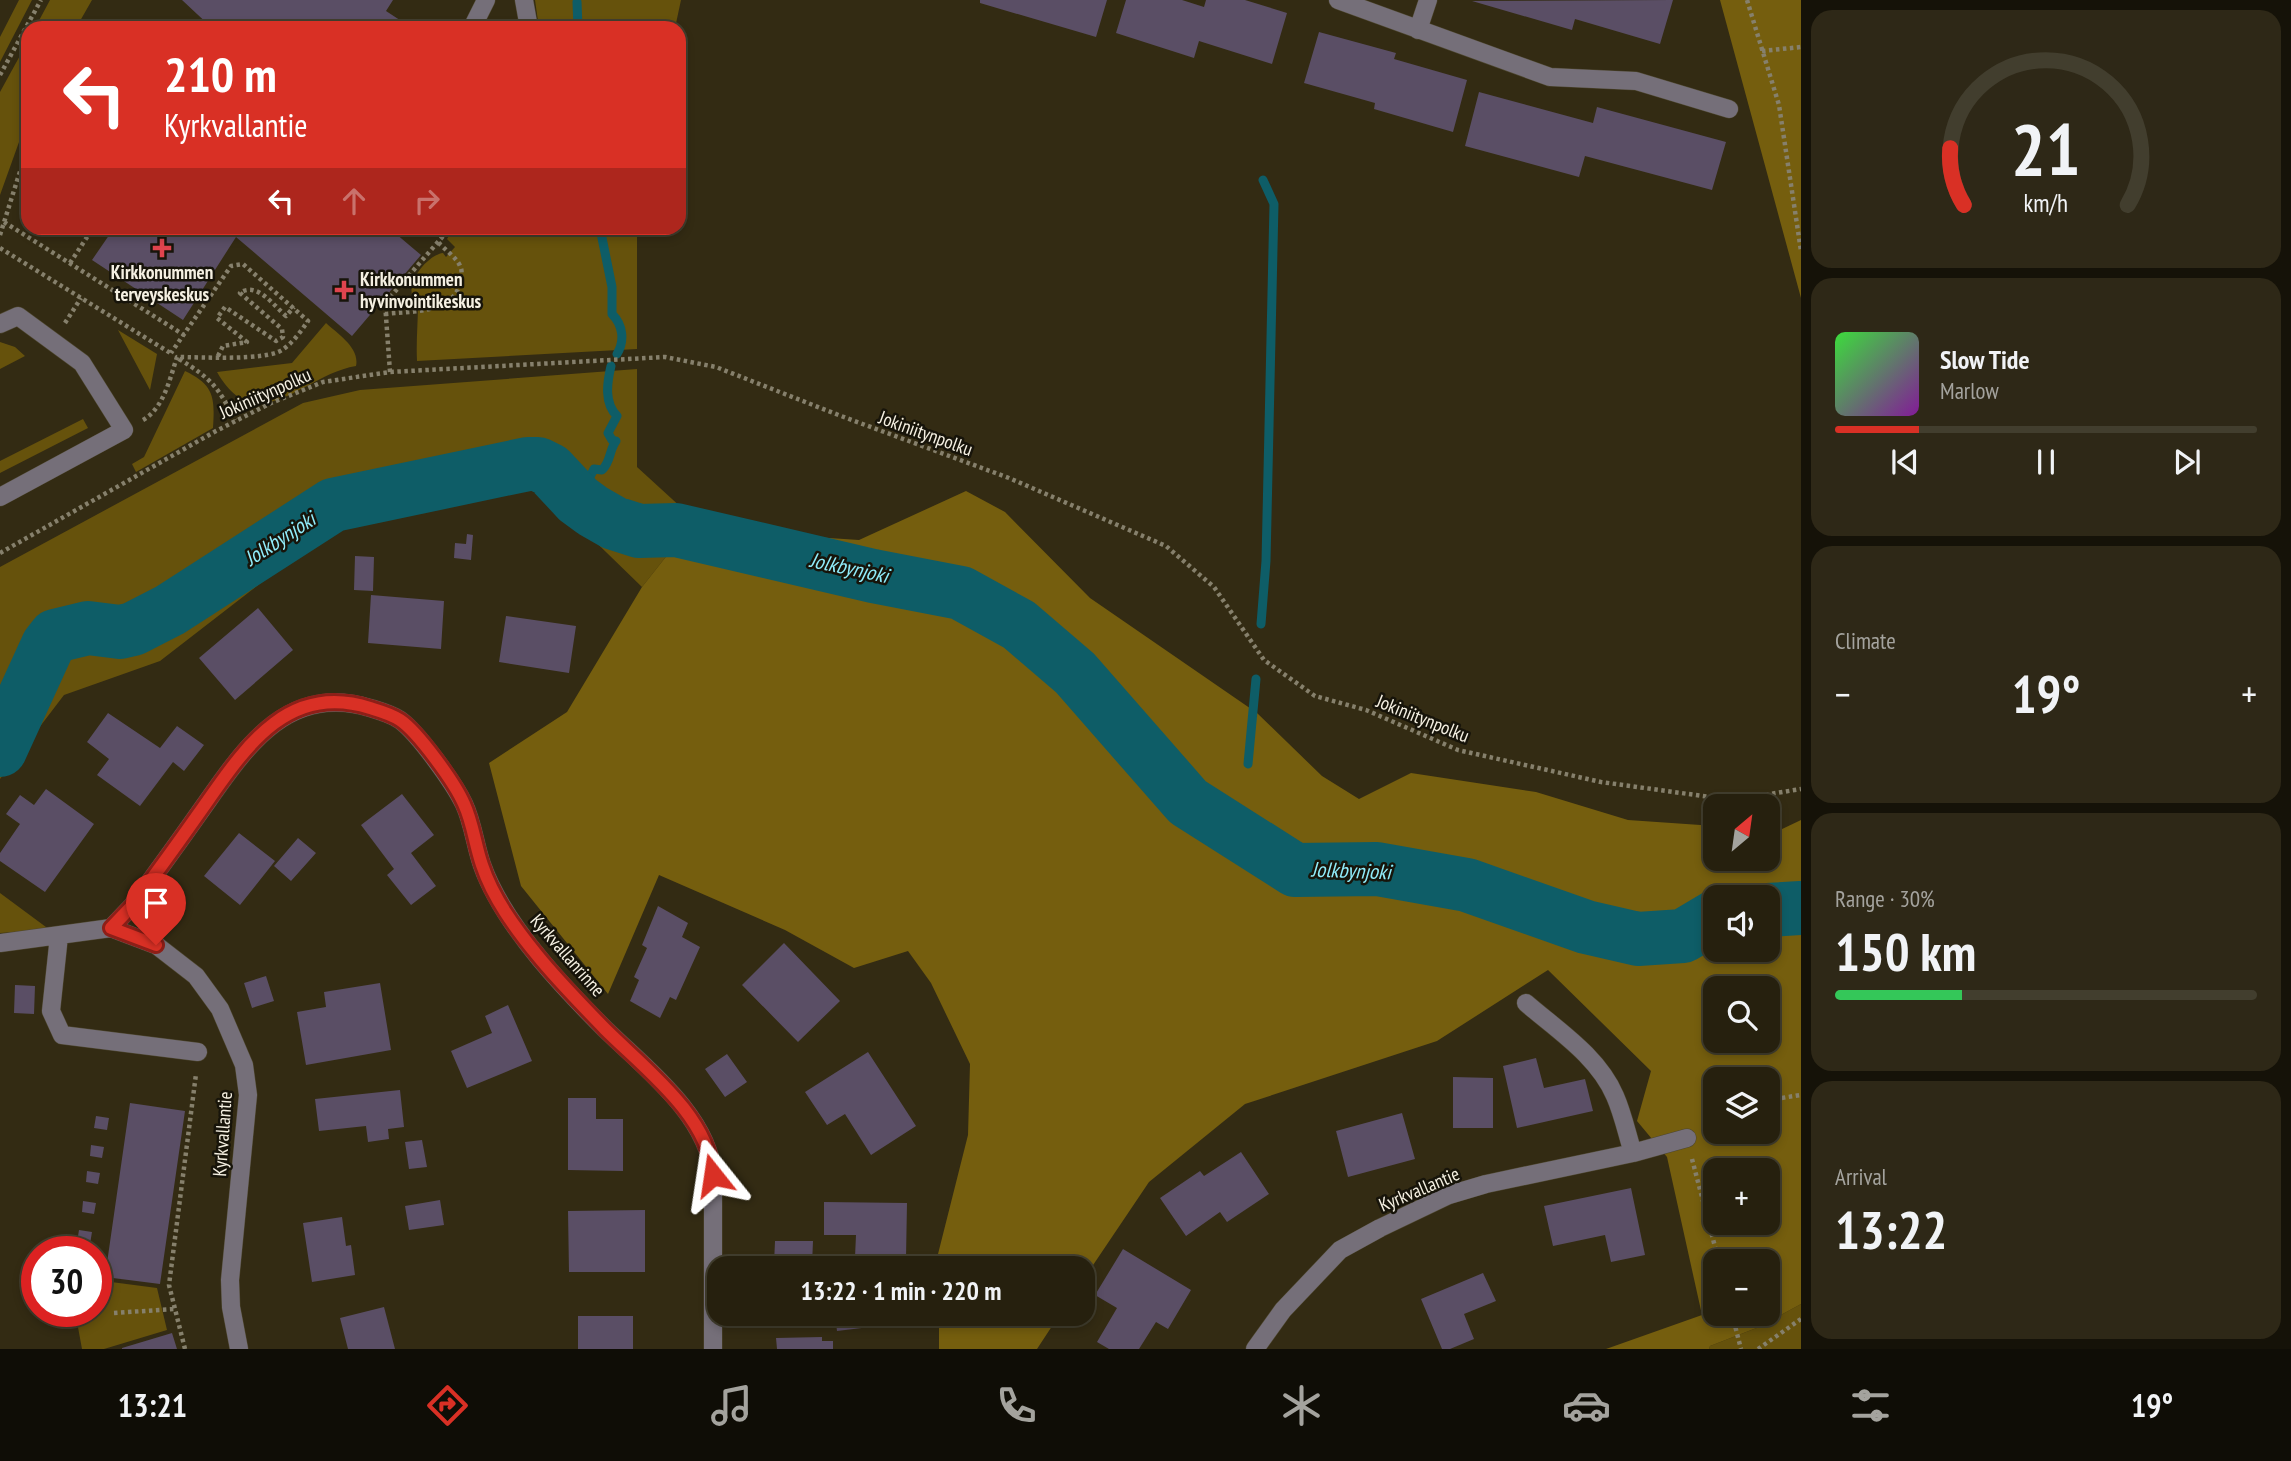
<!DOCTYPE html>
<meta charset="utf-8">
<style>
:root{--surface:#26200e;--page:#2e2817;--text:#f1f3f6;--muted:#a4a39e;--line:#423e2e;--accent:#d93025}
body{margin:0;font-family:"PT Sans Narrow",sans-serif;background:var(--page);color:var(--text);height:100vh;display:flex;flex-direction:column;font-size:26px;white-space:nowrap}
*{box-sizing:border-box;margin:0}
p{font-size:23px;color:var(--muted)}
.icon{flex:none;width:38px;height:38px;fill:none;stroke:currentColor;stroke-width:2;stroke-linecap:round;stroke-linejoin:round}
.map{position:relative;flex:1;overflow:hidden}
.details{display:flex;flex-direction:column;gap:10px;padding:10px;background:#151208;width:490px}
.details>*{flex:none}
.top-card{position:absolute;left:21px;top:21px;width:665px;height:214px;border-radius:21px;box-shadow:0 4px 10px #0003,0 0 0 2px var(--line);background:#d93025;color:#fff;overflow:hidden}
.needle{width:46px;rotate:29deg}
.buttons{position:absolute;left:1703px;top:794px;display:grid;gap:14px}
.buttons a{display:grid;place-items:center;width:77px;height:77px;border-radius:14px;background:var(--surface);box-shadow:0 4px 10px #0003,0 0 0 2px var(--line);font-size:35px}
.speed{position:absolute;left:21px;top:1236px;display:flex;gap:14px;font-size:35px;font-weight:700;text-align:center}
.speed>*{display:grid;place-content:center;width:91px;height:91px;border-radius:50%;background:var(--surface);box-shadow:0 4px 10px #0003,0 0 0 2px var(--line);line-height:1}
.speed .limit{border:10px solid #d22;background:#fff;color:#111}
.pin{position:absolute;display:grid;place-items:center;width:60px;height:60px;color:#fff;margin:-72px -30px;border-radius:50% 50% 50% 0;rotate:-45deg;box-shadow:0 0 7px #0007}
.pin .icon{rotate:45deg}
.me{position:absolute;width:77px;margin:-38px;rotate:345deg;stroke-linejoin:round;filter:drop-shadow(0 0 5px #0008)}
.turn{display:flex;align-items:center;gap:24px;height:147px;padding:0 28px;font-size:32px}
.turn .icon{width:91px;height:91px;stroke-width:2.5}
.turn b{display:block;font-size:49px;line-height:60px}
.lanes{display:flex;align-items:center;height:66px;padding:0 28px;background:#0003;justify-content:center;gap:35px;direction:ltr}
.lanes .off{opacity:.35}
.big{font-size:52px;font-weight:800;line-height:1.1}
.details .widget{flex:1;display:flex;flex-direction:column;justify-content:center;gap:10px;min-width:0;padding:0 24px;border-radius:21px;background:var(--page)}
.details .dial{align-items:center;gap:0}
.dial svg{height:182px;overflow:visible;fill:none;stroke:var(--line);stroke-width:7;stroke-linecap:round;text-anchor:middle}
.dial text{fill:var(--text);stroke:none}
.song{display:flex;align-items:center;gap:21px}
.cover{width:84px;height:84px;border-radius:10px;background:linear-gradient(135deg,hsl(120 70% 55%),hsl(290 70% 35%))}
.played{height:7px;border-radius:4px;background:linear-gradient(90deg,var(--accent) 20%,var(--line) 20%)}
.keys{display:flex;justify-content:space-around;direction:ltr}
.heat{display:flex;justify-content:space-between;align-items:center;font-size:38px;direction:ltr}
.charge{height:10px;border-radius:5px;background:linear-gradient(90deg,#34c759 30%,var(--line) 0)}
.trip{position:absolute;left:707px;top:1256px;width:388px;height:70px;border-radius:21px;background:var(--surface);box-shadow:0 4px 10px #0003,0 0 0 2px var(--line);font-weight:800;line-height:70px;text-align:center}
.tabs{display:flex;height:112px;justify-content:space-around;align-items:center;background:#0f0d06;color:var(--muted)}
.tabs .icon{width:49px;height:49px}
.tabs .on{color:var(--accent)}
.tabs b{font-size:32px;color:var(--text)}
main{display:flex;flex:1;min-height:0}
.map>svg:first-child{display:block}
</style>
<main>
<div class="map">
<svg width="1801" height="1349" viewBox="0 0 1801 1349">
<rect width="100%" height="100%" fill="#332b13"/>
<path fill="#66520c" d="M19,0H32L0,62V37Z
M50,0H92L76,28H35Z
M535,0H681L675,28H539Z
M28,41V117L0,195V92Z
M454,228H637V349L417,361C416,341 418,323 418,303C399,290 426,255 443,253L446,257L455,247L447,239Z
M326,323C338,334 360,348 356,366C304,374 257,442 217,372L292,363Z
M118,330L157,354L150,390Z
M0,342L15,347L25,356L0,369Z
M637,369V467L695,520L642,587L537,485L346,517L160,661L64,695L0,779V567L303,403L360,390Z
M185,371C214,385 215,397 213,428L136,472L132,464L144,457Z
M83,419L88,428L0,473V461Z
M0,893L50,930L0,933Z
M96,1280L157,1288L167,1330L104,1349H82L75,1311H96Z
M1801,1304V1349H1709L1710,1346L1759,1327Z"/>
<path fill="#755e0e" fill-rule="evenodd" d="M1720,0H1801V298Z
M966,491L1005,512L1090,598L1257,713L1322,776L1359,799L1411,773L1536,792L1628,820L1715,826V859H1768V829L1780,830L1801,820V1304L1759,1327L1710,1346L1709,1349H1606L1702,1315L1667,1157L1637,1121L1651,1071L1548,970L1437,1041L1245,1104L1149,1182L1083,1280V1269H938L937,1258L968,1135L970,1064L931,983L908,951L854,968L785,930L659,875L608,994L521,886L489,763L567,712L642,587L695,520L784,535L859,540ZM1715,898H1768V950H1715ZM1715,989H1768V1041H1715ZM1715,1080H1768V1132H1715ZM1715,1171H1768V1223H1715ZM1715,1262H1768V1314H1715Z
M939,1314H1060L1037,1349H939Z"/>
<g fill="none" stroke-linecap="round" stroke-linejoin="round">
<path stroke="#0e5d67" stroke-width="9" d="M577,2L578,28
M600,228L612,287V314C623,325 625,341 617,354
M578,500L594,469L602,470C611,462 609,450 616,441L612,440L608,433L617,416C604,403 607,383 611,366
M1261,624L1266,561L1274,204L1263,180
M1248,764L1256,679"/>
<path stroke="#0e5d67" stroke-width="54" d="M0,750L48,645L55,636L88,628L120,632L133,629L170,610L333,505L528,464H538L550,470L578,500L593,511L614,523L639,531L676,530L873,576L961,593L1019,625L1075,673L1188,802L1295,870L1377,869L1467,885L1586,927L1638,939L1683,936L1715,917
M1768,910L1801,908"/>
</g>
<path fill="#5a4e65" d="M182,0H393L386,11L412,28H212Z
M980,0H1107L1096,37L980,3Z
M1126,0H1182L1204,7L1206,0H1245L1287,13L1272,64L1199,41L1194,58L1116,33Z
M1673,0L1660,44L1575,19L1572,30L1472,1Z
M1319,32L1396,53L1394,59L1467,80L1453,132L1374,109L1375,103L1304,83Z
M1479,92L1593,123L1597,107L1726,142L1712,190L1585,156L1579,177L1465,146Z
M114,228H389L421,255L352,336L236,237L183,320L92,260Z
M467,534L473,535L471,560L454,558L455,543L466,544Z
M355,556L374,557L373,591L354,590Z
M371,595L444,601L441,649L368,643Z
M258,608L293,650L235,700L199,658Z
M506,616L576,626L569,673L499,662Z
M108,713L160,748L177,726L204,745L184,771L173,762L140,806L97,775L109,759L87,742Z
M46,789L94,824L45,892L0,861V853L20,824L6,814L20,795L34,805Z
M402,794L434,835L411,853L436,886L411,905L387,875L394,869L361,825Z
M239,833L275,861L240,905L204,876Z
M298,838L316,853L291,881L274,866Z
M658,906L688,923L682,937L700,947L676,1000L670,997L660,1018L630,1001L639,980L634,977L647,948L642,945Z
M784,943L840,1001L798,1042L742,985Z
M266,976L274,1001L252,1008L244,983Z
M380,983L391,1050L306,1065L297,1012L326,1007L324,992Z
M15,985L35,986L34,1014L14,1013Z
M508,1005L532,1061L467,1088L451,1051L492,1033L485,1016Z
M868,1052L916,1126L871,1155L845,1114L827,1125L805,1092Z
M727,1054L747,1082L725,1097L705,1069Z
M1536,1058L1544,1088L1585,1079L1593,1111L1517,1128L1503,1066Z
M1453,1077L1493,1078V1128H1453Z
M400,1090L404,1127L388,1129L389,1139L368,1142L366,1126L319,1131L315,1099Z
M568,1098H596V1119H623V1171L568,1170Z
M130,1103L185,1111L160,1284L105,1277Z
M1402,1113L1415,1159L1348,1177L1336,1131Z
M96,1116L109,1118L107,1130L94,1128Z
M422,1140L427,1167L409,1169L405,1142Z
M91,1145L104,1147L102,1158L90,1156Z
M1241,1152L1269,1194L1227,1222L1220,1212L1186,1236L1160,1198L1200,1171L1204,1176Z
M87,1171L100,1173L98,1184L86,1182Z
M1631,1188L1645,1255L1611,1262L1605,1235L1553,1246L1544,1206Z
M440,1200L444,1225L409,1230L405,1206Z
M83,1201L96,1203L94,1214L82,1212Z
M824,1202L907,1203L906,1258L855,1257L856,1235H824Z
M645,1210V1272H569L568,1211Z
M342,1217L346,1246L351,1245L355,1275L312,1282L303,1223Z
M79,1230L92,1232L90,1244L77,1242Z
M775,1241H813L812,1265L774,1264Z
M1123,1249L1191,1290L1168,1329L1156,1322L1139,1349H1109L1097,1342L1117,1308L1095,1295Z
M1483,1273L1496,1301L1464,1314L1474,1339L1450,1349H1442L1421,1299Z
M384,1307L395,1349H348L340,1318Z
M835,1314H902L903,1323L837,1331Z
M578,1316H633V1349H578Z
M172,1333L177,1349H122V1348Z
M822,1337V1341H833V1349H777L776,1338Z"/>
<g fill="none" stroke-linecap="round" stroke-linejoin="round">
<g stroke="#4e4730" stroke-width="19">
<path id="minor" d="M524,0L529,28
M1338,0L1550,77L1636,81L1729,109
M472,28L486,0
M1418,30L1428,0
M0,324L18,316L82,363L124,430L0,497
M111,928L132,906C154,876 176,846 197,816C240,756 283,681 370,708C380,711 391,714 400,720C418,733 454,783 464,804C473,823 475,845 482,865C494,899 517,931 540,959C560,983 583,1007 605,1029C644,1067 709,1116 713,1175V1349
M59,936L51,1011L62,1035L198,1052
M0,943L111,928L156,945L196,976L220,1009L244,1065L248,1095L230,1280L231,1307L239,1349
M1526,1003C1557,1030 1598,1056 1615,1096C1623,1114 1627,1134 1633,1153
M1255,1349L1283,1310L1340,1250L1380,1228L1449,1195L1486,1184L1633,1153L1687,1138"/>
</g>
<path stroke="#86806c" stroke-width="4.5" stroke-dasharray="3.5 3.5" stroke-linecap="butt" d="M1747,0L1779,105L1801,251
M99,28L104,22
M1762,51L1801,47
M0,75L41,0
M4,222L184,335
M0,235L28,146
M0,248L172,354
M70,263L93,228
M385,314C411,311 453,314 460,283C461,278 463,271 460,266C457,258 444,249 438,242
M65,323L81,298
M218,356L223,346L247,342L217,318L225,307L276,341L283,337L282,329L240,293C257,281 274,306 286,316L294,307
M179,359C212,379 218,387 235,420
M390,372L385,303L444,235L448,228
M143,420C164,408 170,378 177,357C200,357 265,361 282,350C293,343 301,331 308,321L243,264L231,266L171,353
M0,553L216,431L271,403L323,382L390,372L665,357L716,367L841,416L1009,478L1166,546L1214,587L1264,660L1315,696L1366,710L1458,750L1601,782L1732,800L1801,789
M1768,1100L1801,1095
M1704,1125L1715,1118
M1692,1159L1719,1262
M114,1313L174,1309
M1732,1314L1741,1349
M185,1349L169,1285L196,1074
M1758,1349L1801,1319"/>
<use href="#minor" stroke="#756f79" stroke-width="18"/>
</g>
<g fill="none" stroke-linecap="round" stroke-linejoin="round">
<g stroke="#8d1f18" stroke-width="18">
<path id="route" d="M156,945L111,928L132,906C154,876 176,846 197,816C240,756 283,680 370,708C380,711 391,714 400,720C418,732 455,783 464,804C473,823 475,845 482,865C493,898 515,928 537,955C558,981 582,1005 605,1029C644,1068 709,1116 713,1175"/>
</g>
<use href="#route" stroke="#d93025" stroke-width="12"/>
</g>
<g fill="#e0444e" stroke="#17140a" stroke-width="2.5">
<path d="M158.5 237.5h7v7h7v7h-7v7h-7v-7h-7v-7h7z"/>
<path d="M340.5 279.5h7v7h7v7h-7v7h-7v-7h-7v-7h7z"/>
</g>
<g text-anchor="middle" stroke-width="5" stroke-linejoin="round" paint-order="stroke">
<g font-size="19" font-weight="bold" fill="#f5f0e2" stroke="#17140a">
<text x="162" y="279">Kirkkonummen<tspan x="162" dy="22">terveyskeskus</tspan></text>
<text x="360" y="286" text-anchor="start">Kirkkonummen<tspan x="360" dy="22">hyvinvointikeskus</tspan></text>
</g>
<g font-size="19" fill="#f5f0e2" stroke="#17140a">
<text transform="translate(265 393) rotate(-24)" y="7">Jokiniitynpolku</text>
<text transform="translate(926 433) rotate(20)" y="7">Jokiniitynpolku</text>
<text transform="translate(1423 718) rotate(22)" y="7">Jokiniitynpolku</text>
<text transform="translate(568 955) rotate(49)" y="7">Kyrkvallanrinne</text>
<text transform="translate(222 1134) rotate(-86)" y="7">Kyrkvallantie</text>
<text transform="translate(1419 1189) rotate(-23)" y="7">Kyrkvallantie</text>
</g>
<g font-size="21" font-style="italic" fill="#91edfb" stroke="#17140a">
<text transform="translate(280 539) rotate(-33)" y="7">Jolkbynjoki</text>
<text transform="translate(849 568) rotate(12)" y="7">Jolkbynjoki</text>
<text transform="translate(1351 871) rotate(2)" y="7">Jolkbynjoki</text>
</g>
</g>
</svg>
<div class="buttons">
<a><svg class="needle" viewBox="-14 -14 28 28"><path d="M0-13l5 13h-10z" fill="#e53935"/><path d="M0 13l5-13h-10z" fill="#a4a39e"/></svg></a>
<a><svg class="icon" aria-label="sound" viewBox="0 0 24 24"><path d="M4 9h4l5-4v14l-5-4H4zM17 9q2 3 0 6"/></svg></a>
<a><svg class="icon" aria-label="search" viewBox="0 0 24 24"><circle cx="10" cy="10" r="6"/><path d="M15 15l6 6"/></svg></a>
<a><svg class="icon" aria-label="layers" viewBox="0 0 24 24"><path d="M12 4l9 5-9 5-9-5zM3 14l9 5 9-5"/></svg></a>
<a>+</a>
<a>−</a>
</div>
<div class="speed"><div class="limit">30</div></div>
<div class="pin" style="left:156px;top:945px;background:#d93025"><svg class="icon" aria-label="arrive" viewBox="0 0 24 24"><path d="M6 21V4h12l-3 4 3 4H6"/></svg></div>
<svg class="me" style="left:713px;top:1175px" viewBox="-20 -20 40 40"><path d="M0-17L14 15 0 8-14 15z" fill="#d93025" stroke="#fff" stroke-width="4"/></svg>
<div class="trip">13:22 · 1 min · 220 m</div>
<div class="top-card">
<div class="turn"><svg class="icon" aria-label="left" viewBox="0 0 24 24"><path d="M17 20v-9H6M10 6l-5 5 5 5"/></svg><div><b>210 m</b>Kyrkvallantie</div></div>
<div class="lanes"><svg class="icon" aria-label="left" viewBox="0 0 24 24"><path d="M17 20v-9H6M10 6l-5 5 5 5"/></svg><svg class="icon off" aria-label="ahead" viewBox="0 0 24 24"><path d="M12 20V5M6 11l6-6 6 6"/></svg><svg class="icon off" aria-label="right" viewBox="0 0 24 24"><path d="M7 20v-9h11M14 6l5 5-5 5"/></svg></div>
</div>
</div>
<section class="details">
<div class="widget dial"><svg viewBox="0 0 100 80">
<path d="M14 69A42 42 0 1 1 86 69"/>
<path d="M14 69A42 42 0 0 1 8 44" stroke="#d93025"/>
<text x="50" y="56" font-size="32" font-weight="700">21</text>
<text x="50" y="72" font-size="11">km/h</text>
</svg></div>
<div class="widget">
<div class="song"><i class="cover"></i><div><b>Slow Tide</b><p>Marlow</p></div></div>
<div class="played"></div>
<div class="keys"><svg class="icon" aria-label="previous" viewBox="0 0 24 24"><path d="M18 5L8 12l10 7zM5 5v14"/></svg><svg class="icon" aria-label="pause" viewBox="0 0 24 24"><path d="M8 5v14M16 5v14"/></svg><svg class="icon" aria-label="next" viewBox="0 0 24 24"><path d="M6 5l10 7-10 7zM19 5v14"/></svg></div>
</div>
<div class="widget"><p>Climate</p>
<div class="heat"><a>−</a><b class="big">19°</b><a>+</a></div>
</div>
<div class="widget"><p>Range · 30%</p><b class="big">150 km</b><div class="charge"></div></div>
<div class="widget"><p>Arrival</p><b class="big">13:22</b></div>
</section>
</main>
<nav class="tabs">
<b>13:21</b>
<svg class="icon on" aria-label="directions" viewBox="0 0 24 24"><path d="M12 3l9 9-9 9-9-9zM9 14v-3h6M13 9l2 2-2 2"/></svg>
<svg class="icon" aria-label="music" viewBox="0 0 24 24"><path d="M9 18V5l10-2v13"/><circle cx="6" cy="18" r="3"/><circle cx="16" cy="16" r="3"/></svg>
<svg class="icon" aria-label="phone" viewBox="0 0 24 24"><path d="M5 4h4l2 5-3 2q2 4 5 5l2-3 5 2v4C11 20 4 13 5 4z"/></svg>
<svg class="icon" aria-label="climate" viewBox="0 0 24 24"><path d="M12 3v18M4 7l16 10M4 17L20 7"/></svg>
<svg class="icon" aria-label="car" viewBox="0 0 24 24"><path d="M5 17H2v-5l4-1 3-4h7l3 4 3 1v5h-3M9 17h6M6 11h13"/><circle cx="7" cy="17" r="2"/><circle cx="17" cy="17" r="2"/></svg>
<svg class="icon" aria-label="filters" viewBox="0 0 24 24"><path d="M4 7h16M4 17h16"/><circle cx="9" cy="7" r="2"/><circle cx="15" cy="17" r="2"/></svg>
<b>19°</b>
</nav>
